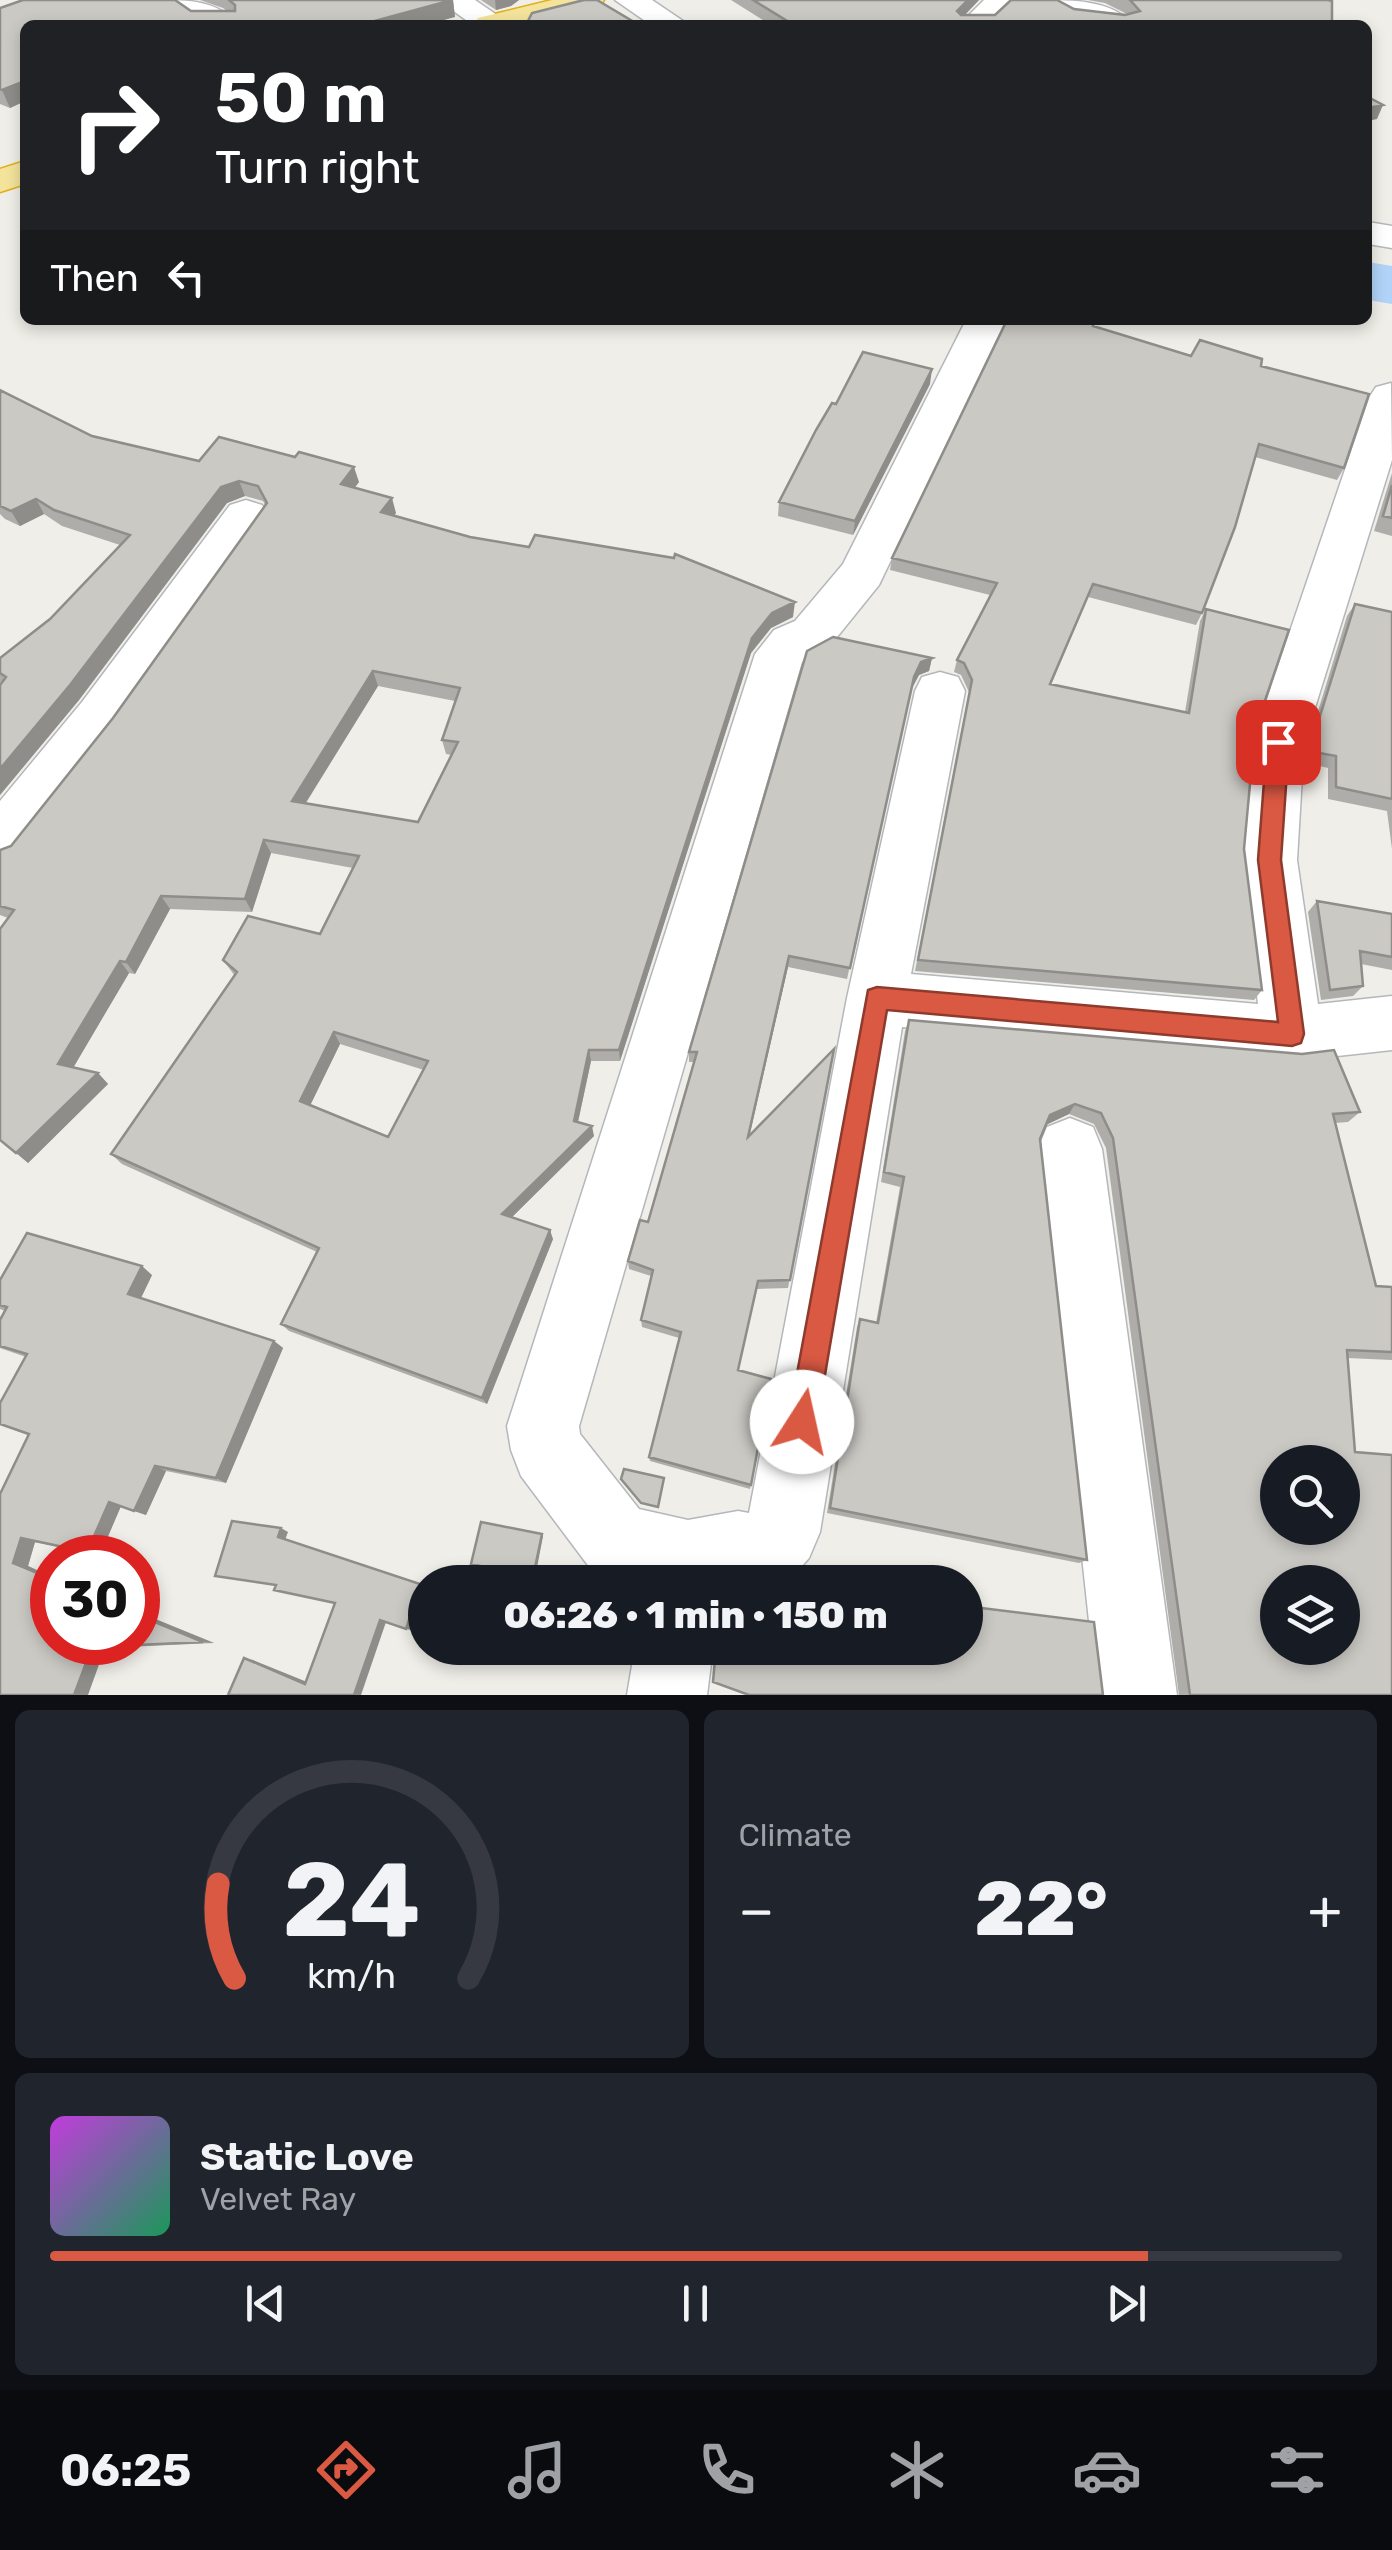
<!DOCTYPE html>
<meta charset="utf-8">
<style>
:root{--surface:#171b24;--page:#20242c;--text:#f1f3f6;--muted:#9ea1a6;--line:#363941;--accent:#da5943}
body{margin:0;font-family:Rubik,sans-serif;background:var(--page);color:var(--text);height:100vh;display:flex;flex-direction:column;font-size:38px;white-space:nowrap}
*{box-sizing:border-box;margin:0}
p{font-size:32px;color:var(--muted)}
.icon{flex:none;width:55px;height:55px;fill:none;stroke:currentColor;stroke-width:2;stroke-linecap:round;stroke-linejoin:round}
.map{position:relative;height:1695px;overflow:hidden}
.panel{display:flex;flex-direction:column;gap:15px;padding:15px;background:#0d0f14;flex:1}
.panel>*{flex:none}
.guide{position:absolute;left:20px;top:20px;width:1352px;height:305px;border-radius:15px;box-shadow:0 5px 15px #0003;background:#202124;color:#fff;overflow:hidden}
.controls{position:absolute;left:1260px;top:1445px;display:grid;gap:20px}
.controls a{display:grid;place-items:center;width:100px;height:100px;border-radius:50%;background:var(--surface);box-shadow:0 5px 15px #0003;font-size:50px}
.speed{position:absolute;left:30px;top:1535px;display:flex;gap:20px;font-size:50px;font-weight:700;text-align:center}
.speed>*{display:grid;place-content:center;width:130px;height:130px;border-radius:50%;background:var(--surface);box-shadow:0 5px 15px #0003;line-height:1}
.speed .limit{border:15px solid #d22;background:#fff;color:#111}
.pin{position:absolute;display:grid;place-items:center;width:85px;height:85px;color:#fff;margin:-42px;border-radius:20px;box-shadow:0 5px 15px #0006}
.me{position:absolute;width:110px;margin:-55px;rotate:10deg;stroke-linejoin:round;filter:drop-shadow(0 0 8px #0008)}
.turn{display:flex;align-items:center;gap:35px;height:210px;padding:0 30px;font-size:45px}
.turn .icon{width:130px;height:130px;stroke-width:2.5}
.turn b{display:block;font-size:70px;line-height:85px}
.then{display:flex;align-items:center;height:95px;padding:0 30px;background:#0003;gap:20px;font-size:38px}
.big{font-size:75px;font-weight:800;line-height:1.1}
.panel .tile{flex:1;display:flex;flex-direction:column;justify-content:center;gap:15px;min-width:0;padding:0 35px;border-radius:15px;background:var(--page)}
.panel .dial{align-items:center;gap:0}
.dial svg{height:260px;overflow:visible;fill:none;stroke:var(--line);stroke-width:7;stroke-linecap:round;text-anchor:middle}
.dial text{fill:var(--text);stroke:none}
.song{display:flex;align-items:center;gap:30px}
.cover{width:120px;height:120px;border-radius:15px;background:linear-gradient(135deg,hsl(290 70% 55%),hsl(150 70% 35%))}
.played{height:10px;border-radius:5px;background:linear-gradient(90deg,var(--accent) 85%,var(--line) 85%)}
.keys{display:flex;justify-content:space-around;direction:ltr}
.heat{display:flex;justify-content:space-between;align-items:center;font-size:55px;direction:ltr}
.panel .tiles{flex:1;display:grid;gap:15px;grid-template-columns:1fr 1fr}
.tile:last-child{grid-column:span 2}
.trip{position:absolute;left:408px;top:1565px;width:575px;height:100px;border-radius:50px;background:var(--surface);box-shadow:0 5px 15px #0003;font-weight:800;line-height:100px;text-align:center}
.menu{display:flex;height:160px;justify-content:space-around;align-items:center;background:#090b0e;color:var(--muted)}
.menu .icon{width:70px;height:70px}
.menu .current{color:var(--accent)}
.menu b{font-size:45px;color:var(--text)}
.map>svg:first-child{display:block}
</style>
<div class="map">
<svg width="1392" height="1695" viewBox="0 0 1392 1695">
<rect width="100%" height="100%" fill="#efeee8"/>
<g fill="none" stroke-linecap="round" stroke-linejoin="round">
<path fill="#b0d3f7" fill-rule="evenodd" d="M1368,262L1392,266V304L1368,300Z"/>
<g stroke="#b4b7bb" stroke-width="3">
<path id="minor" d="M160,0C187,0 219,0 237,25H198Z
M438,0H475L510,24L473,25Z
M615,0H652L689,25H651Z
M984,0H1017L993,25H959Z
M1044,0C1072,0 1113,0 1133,25C1104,25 1063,25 1044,0Z
M1368,222L1392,226V248L1368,244Z
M966,320H1006L879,585L829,647L802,662L579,1426L580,1434L639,1509L688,1520L738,1511L749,1513L847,998L915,691L922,677L940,672L958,677L965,691L911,974L1258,1004L1241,860L1252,743L1370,396L1376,387L1391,383L1392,460L1304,743L1297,860L1318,1004L1392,996V1050L1292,1061L902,1027L820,1532L809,1558L788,1582H633L590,1568L521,1476L511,1450L507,1426L755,654L774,630L795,621L843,564Z
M246,500L262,505L269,516L262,527L118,730L19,857L0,864V801L82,702L230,505Z
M1070,1118L1093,1127L1102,1149L1177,1695H1097L1038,1149L1047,1127Z
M635,1648H713L707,1695H627Z"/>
</g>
<g stroke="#e1af16" stroke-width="3">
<path id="highway" d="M552,0H604L600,6L526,25H473L478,18Z
M25,161V184L0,192V169Z"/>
</g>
<use href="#minor" fill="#fff" fill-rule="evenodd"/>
<use href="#highway" fill="#f3e39b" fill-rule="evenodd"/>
</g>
<path fill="#afada9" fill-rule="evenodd" d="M200,0H453L455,17L25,25V101L10,108L0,104V8L227,11L223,8Z
M481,0H519L511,6L496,10Z
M731,0H979L965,15H995L1074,9L1127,14L1105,3L1088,0H1328L1332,25H771Z
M1094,326L1191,356L1261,366L1344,468L1337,480L1255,457L1202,613L1196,625L1088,597L1051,685L1185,712L1200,621L1206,609L1255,730L1244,849L1262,990L1254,1000L915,971L969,692L961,675L954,672L957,660L990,595L890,570L892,558Z
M930,384L853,535L778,516L779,502L836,404Z
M0,390L92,436L199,461L359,482L355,487L396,513L394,515L470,537L793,617L771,628L751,653L620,1061H591L578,1122L594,1136L512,1217L553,1239L487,1404L289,1331L281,1324L317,1252L122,1164L111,1154L235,976L223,960L320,934L353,868L271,853L252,912L170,909L135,974L129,973L73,1067L98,1073L108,1084L28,1163L8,918L0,915V850L11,846L113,718L265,505L263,501L245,496L227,503L79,700L0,795V685L2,683L0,682V658L50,619L120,545L62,526L44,514L20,526L5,519L0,514ZM378,686L455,701L442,740L446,754L452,755L418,822L306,803ZM340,1044L424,1070L388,1137L310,1105Z
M1392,473V536L1374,531Z
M1355,604L1392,612V849L1387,811L1328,799V768L1307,763L1308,744L1347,616Z
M807,651L932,658L929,671L919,675L911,690L847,979L788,967L749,1135L834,1049L788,1288L757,1289L738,1371L751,1485L750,1489L650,1461L649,1457L679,1338L642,1327L641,1320L651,1276L629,1269L628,1261L648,1222L694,1062H689V1052Z
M1317,901L1392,914V970L1361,964L1363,986L1353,996L1321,1000L1308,912Z
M909,1020L1360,1112L1348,1122L1335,1123L1376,1286L1392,1287V1360L1347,1358L1355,1452L1392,1695H1179L1106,1148L1094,1124L1069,1114L1046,1124L1040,1139L1087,1560L1079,1563L827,1513L857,1327L860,1319L876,1323L900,1187L881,1182L905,1031Z
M152,1275L141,1298L274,1341L283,1348L226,1483L166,1471L146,1515L121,1506L100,1555L35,1542L28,1566L52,1577V1642L138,1612L214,1643L105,1648L0,1695L28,1435L0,1425L26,1357L0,1348V1320L5,1311L0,1309V1280Z"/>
<path fill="#8e8d89" d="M453,0L455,17L426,25H360Z
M495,0H519L511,6L496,10Z
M968,0H979L955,25L957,11Z
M25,81V101L10,108L2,90Z
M1383,105L1377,119L1368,121V108Z
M932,369L930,384L853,535L855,521Z
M354,467L359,482L346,499L341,484Z
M239,481L245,496L227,503L79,700L0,795V769L221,487Z
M392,498L396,513L385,527L381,512Z
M36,499L44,514L20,526L11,511Z
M795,602L793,617L771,628L751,653L620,1061L619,1050L752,638L772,613Z
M932,658L929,671L919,675L911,690L847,979L914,677L921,662Z
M373,671L378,686L298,815L292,801Z
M264,840L271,853L252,912L245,899Z
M161,896L170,909L135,974L126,962Z
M789,956L788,967L747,1146L748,1137Z
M120,961L129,973L69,1075L58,1064Z
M334,1032L340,1044L307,1112L300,1101Z
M589,1050L591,1061L576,1131L574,1121Z
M98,1073L108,1084L28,1163L16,1153Z
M1075,1104L1069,1114L1044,1126L1050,1115Z
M592,1126L594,1136L506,1223L502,1214Z
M550,1230L553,1239L487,1404L482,1398Z
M142,1266L152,1275L139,1302L128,1294Z
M274,1341L283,1348L226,1483L216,1478Z
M155,1466L166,1471L146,1515L134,1511Z
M109,1502L121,1506L100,1555L87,1552Z
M281,1528L288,1532L285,1540L278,1537Z
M542,1534L543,1536L535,1578L533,1577Z
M21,1538L35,1542L28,1566L52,1577V1579L13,1563Z
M420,1584L425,1586L411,1630L406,1629Z
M138,1612L214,1643L203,1642L138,1615Z
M380,1620L386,1622L361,1695H354Z
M92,1647L105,1648L88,1695H74Z
M244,1658L253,1660L312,1684H305Z"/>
<path fill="#cbc9c4" stroke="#8e8d89" stroke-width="2.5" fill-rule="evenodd" d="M23,0H175L191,11H235V5L229,0H452L360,25H25V81L2,90L0,89V8Z
M584,0H597L639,25H526L532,13Z
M753,0H968L957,11L961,15H995L1011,0H1057L1074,9L1125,15L1140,11L1130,0H1328L1332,1V25H790L792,24Z
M1368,97L1383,105L1368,108Z
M1007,320H1083L1095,322L1093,326L1191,356L1200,340L1262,359L1261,366L1369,394L1344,468L1259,444L1235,527L1202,613L1093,584L1050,684L1189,713L1206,609L1289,630L1255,730L1244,849L1262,990L918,960L972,680L964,663L957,660L997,583L892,558Z
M863,352L932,369L855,521L779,502L816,430L832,403L836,404Z
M0,390L92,436L199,461L219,437L295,457L299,452L354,467L341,484L392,498L381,512L470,537L529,547L535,535L674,558L675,554L795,602L772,613L752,638L619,1050H589L574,1121L592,1126L502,1214L550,1230L482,1398L281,1324L319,1248L111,1154L237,972L223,960L248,916L320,934L359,856L264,840L245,899L161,896L126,962L120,961L58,1064L98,1073L16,1153L0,1140V929L14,910L0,906V850L11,846L113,718L267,503L258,486L239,481L221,487L70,685L0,769V685L6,677L0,673V658L50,619L130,535L54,510L36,499L11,511L0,506ZM373,671L460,688L442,740L458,742L418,822L292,801ZM334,1032L428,1061L388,1137L300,1101Z
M1392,485V518L1383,516Z
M1355,604L1392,612V799L1336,787V756L1314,752L1315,732Z
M833,637L932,658L921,662L914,677L850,968L789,956L748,1137L834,1049L790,1280L758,1281L738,1370L771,1379L751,1485L649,1457L681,1332L641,1320L653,1270L628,1261L640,1220L648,1222L697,1052H689L807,651Z
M1317,901L1392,914V957L1360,951L1363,986L1330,990Z
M909,1020L1302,1054L1334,1050L1360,1112L1333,1114L1376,1286L1392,1287V1352L1347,1350L1355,1452L1392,1455V1695H1190L1113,1138L1101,1113L1075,1104L1050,1115L1040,1139L1087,1560L830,1508L860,1319L878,1323L904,1177L884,1172ZM1278,1462H1342V1528H1278ZM1278,1582H1342V1648H1278Z
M27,1233L142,1266L128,1294L274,1341L216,1478L155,1466L134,1511L109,1502L87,1552L21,1538L13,1563L52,1579V1642H138V1615L203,1642L92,1647L74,1695H0V1494L29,1434L0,1424V1403L27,1354L0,1346V1320L7,1307L0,1305V1280Z
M624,1469L664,1478L658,1507L641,1503L621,1479Z
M232,1521L281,1528L278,1537L420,1584L406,1629L380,1620L354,1695H228L244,1658L305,1684L335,1603L274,1590L276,1585L215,1576Z
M481,1522L542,1534L533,1577L471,1564Z
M965,1606L1094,1622L1103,1695H749L713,1682L716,1648H965Z"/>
<path fill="#da5943" stroke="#8e3a2c" stroke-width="2.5" d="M1278,734L1289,742L1281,860L1304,1034L1301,1043L1292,1046L887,1010L817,1422L813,1432L802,1437L792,1432L788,1422L868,990L877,987L1278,1022L1258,860L1267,742Z"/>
</svg>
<div class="controls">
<a><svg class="icon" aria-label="search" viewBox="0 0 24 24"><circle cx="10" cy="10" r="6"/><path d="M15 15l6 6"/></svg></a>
<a><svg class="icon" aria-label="layers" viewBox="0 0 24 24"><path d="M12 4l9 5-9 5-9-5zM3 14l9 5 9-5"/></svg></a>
</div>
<div class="speed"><div class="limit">30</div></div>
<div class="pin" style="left:1278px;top:742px;background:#d93025"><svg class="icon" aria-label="arrive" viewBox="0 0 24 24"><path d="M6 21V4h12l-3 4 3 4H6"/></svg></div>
<svg class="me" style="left:802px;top:1422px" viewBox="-20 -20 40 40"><circle r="19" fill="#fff"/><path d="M0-13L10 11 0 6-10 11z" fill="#da5943"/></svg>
<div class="trip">06:26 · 1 min · 150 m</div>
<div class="guide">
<div class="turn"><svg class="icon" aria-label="right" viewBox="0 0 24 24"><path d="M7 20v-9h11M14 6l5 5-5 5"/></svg><div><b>50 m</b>Turn right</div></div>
<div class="then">Then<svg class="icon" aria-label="left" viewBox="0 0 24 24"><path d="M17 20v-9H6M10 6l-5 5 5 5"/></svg></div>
</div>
</div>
<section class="panel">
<div class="tiles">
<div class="tile dial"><svg viewBox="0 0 100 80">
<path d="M14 69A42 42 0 1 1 86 69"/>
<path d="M14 69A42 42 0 0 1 9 40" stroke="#da5943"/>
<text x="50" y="56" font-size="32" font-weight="700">24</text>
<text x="50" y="72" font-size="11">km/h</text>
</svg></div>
<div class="tile"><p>Climate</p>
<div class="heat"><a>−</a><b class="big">22°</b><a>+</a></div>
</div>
<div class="tile">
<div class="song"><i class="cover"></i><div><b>Static Love</b><p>Velvet Ray</p></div></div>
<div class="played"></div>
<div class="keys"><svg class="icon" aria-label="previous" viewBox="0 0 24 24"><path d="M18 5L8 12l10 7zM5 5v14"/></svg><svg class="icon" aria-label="pause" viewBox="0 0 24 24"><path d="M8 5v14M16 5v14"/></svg><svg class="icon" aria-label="next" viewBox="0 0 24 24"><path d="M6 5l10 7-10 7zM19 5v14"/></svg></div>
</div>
</div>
</section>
<nav class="menu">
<b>06:25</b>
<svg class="icon current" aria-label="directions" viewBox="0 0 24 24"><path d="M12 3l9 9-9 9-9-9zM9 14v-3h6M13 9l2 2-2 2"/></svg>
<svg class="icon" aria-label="music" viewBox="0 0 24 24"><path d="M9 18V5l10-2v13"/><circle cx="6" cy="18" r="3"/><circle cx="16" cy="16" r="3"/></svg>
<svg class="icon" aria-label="phone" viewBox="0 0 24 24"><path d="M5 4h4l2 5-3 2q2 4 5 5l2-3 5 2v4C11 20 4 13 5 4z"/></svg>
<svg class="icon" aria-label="climate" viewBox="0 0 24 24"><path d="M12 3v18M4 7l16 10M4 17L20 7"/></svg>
<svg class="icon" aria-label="car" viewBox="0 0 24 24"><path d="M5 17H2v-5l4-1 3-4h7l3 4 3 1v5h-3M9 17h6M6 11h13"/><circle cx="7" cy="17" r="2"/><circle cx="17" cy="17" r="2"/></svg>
<svg class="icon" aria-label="filters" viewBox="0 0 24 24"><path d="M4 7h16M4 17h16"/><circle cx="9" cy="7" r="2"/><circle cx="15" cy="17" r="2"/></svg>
</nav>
